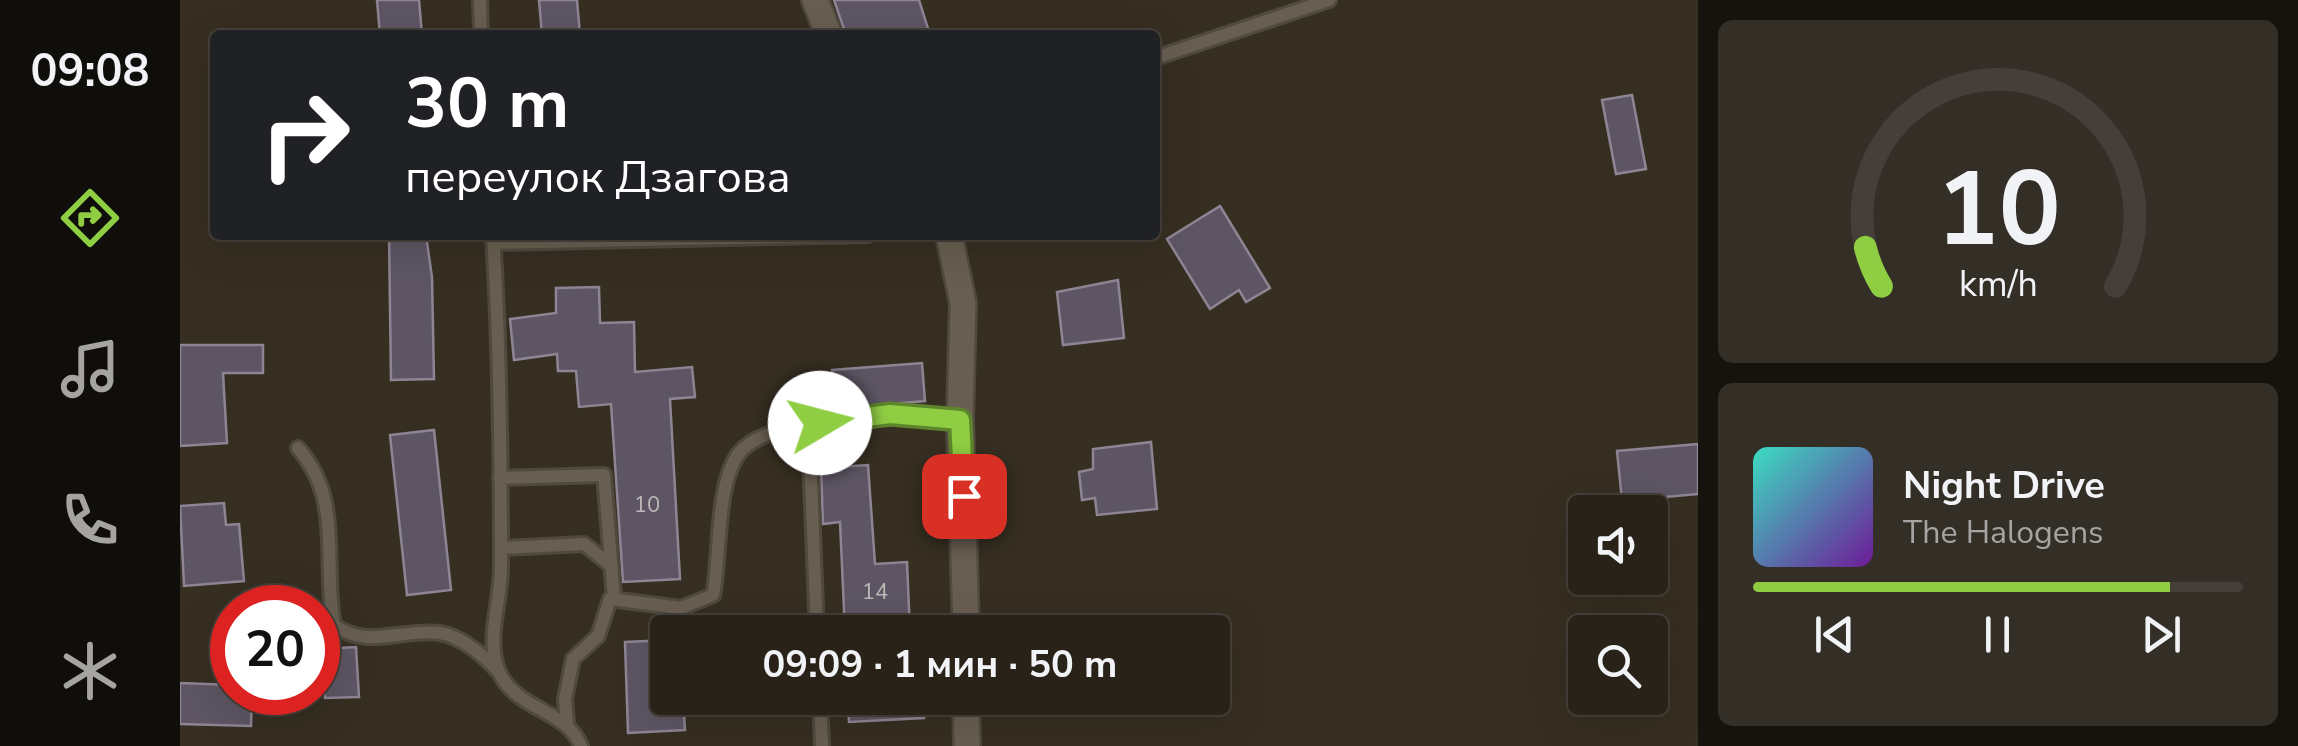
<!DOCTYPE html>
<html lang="ru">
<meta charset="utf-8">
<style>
:root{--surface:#282219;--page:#342f26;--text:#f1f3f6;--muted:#a5a4a2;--line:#443f38;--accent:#8fcd42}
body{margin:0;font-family:"Nunito Sans",sans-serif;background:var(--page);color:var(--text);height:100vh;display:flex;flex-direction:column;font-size:38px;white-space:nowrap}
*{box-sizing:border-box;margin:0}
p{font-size:32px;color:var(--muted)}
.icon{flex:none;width:55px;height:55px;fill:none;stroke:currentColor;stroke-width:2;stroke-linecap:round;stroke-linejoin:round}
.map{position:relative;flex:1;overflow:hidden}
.drawer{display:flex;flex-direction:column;gap:20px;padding:20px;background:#16130e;width:600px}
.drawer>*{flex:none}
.banner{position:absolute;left:30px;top:30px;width:950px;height:210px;border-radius:10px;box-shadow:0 10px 40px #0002,0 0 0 2px var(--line);background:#202124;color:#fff;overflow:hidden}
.controls{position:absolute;left:1388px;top:495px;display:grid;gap:20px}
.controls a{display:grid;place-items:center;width:100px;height:100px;border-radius:10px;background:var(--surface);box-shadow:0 10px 40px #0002,0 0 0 2px var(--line);font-size:50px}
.speed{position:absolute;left:30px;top:585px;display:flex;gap:20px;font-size:50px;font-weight:700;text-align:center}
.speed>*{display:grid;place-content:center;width:130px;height:130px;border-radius:50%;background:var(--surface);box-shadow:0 10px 40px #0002,0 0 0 2px var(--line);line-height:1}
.speed .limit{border:15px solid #d22;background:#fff;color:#111}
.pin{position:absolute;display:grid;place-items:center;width:85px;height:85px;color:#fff;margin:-42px;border-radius:20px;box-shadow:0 5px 15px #0006}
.me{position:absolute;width:110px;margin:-55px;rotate:82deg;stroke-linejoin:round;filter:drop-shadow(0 0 8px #0008)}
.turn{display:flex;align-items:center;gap:35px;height:210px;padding:0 30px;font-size:45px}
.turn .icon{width:130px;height:130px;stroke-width:2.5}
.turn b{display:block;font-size:70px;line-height:85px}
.drawer .widget{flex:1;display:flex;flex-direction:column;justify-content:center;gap:15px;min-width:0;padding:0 35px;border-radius:15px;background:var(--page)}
.drawer .dial{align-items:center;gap:0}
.dial svg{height:260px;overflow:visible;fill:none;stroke:var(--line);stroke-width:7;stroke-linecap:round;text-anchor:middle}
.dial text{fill:var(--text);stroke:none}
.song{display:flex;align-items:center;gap:30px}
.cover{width:120px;height:120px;border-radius:15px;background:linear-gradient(135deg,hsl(170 70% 55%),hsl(280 70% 35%))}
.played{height:10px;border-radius:5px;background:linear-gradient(90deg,var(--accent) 85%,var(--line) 85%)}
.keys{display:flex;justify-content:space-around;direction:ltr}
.trip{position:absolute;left:470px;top:615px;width:580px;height:100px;border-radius:10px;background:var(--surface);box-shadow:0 10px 40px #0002,0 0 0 2px var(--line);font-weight:700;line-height:100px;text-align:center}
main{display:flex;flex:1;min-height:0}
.tab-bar{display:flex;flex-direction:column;width:180px;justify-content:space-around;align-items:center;background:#100e0a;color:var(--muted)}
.tab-bar .icon{width:70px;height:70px}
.tab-bar .on{color:var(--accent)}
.tab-bar b{font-size:45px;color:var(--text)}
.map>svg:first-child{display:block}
</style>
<main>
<nav class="tab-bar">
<b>09:08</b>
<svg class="icon on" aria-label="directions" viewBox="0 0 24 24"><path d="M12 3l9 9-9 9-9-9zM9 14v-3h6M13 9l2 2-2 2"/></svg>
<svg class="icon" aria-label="music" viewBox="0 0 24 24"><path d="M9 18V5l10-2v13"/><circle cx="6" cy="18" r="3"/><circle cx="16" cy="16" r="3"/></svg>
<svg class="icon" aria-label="phone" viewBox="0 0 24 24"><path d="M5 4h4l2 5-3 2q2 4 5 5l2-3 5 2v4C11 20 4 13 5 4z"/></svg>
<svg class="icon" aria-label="climate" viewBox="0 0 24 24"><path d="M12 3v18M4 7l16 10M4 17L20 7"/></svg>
</nav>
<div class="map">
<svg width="1518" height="746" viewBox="0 0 1518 746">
<rect width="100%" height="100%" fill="#362e21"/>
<path fill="#5d5563" stroke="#8d8594" stroke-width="2.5" d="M197,0H239L242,35H200Z
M359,0H397L400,35H362Z
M654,0H739L750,35H666Z
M1452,95L1466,169L1436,174L1422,100Z
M1040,206L1090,288L1066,302L1059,290L1030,309L987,239Z
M209,235H246L252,277L254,379L211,380Z
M938,280L944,338L883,345L877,292Z
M419,287L420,323L454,322L455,372L512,367L515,397L490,399L500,579L443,582L431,404L399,407L396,371H378L377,354L334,360L330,319L376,313V288Z
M0,345H83V373H43L47,443L0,446Z
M742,363L745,401L655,409L652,370Z
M254,430L271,590L227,595L210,435Z
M971,442L977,509L917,515L915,498L902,500L899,472L913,469V449Z
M1518,444V494L1442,501L1437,451Z
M688,465L695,564L727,562L730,632H665L660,522L643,524L641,468Z
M44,503L46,525L59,524L64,581L4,586L0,506Z
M488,640V698H503L505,730L448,733L445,642Z
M176,647L179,697L145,698L142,649Z
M0,683L52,685V692H72L71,726L0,724Z
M668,698H743L744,718L669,722Z"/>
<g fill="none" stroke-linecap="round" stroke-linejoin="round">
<g stroke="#4f493e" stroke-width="18">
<path id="service" d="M300,0L301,35
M975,58L1149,0
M313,235C320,345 321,455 321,565C322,598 305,640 319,672C337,711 386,709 401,746
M314,243L688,235
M118,448C164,501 142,561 154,625C188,650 222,628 260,633C281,636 304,656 318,671
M320,478L424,475L434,598
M321,548L404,544L428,563
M637,632L630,455L637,437L653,423
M640,698L642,746
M387,723L385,699L393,659L418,636L430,599L501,608L533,595C541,558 535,483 560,452C593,413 733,415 780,420"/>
</g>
<g stroke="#4f493e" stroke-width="30">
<path id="minor" d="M635,0L649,35
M769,235L783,303L780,420L786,632
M786,698L787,746"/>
</g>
<use href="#service" stroke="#685e51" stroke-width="12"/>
<use href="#minor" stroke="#685e51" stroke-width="25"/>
</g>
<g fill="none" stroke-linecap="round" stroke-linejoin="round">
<g stroke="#5d852b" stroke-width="25">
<path id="route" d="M640,423L710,414L780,420L784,496"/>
</g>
<use href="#route" stroke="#8fcd42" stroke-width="18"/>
</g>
<g text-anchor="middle" stroke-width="8" stroke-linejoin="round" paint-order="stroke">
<g font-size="22" fill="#beb9b6">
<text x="467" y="512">10</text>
<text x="695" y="599">14</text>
</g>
</g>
</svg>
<div class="controls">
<a><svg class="icon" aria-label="sound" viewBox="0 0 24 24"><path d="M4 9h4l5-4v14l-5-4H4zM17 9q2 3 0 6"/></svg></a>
<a><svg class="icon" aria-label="search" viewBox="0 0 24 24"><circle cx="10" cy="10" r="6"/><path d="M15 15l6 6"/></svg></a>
</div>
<div class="speed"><div class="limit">20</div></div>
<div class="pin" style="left:784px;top:496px;background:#d93025"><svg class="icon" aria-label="arrive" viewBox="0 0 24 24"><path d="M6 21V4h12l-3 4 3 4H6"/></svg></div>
<svg class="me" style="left:640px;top:423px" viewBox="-20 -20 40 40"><circle r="19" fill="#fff"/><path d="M0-13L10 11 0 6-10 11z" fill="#8fcd42"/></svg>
<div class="trip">09:09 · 1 мин · 50 m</div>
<div class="banner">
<div class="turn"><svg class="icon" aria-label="right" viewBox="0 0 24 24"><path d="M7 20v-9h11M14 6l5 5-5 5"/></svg><div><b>30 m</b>переулок Дзагова</div></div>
</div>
</div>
<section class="drawer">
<div class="widget dial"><svg viewBox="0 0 100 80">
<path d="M14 69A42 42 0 1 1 86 69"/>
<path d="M14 69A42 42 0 0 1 9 57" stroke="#8fcd42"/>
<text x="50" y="56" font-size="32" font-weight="700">10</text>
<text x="50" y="72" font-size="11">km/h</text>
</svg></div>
<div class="widget">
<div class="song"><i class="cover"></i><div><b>Night Drive</b><p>The Halogens</p></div></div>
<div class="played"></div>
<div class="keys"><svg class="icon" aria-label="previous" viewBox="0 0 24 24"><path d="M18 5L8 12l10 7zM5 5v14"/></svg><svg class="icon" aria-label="pause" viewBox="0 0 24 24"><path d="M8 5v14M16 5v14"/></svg><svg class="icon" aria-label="next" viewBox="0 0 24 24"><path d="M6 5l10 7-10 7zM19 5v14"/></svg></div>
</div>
</section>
</main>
